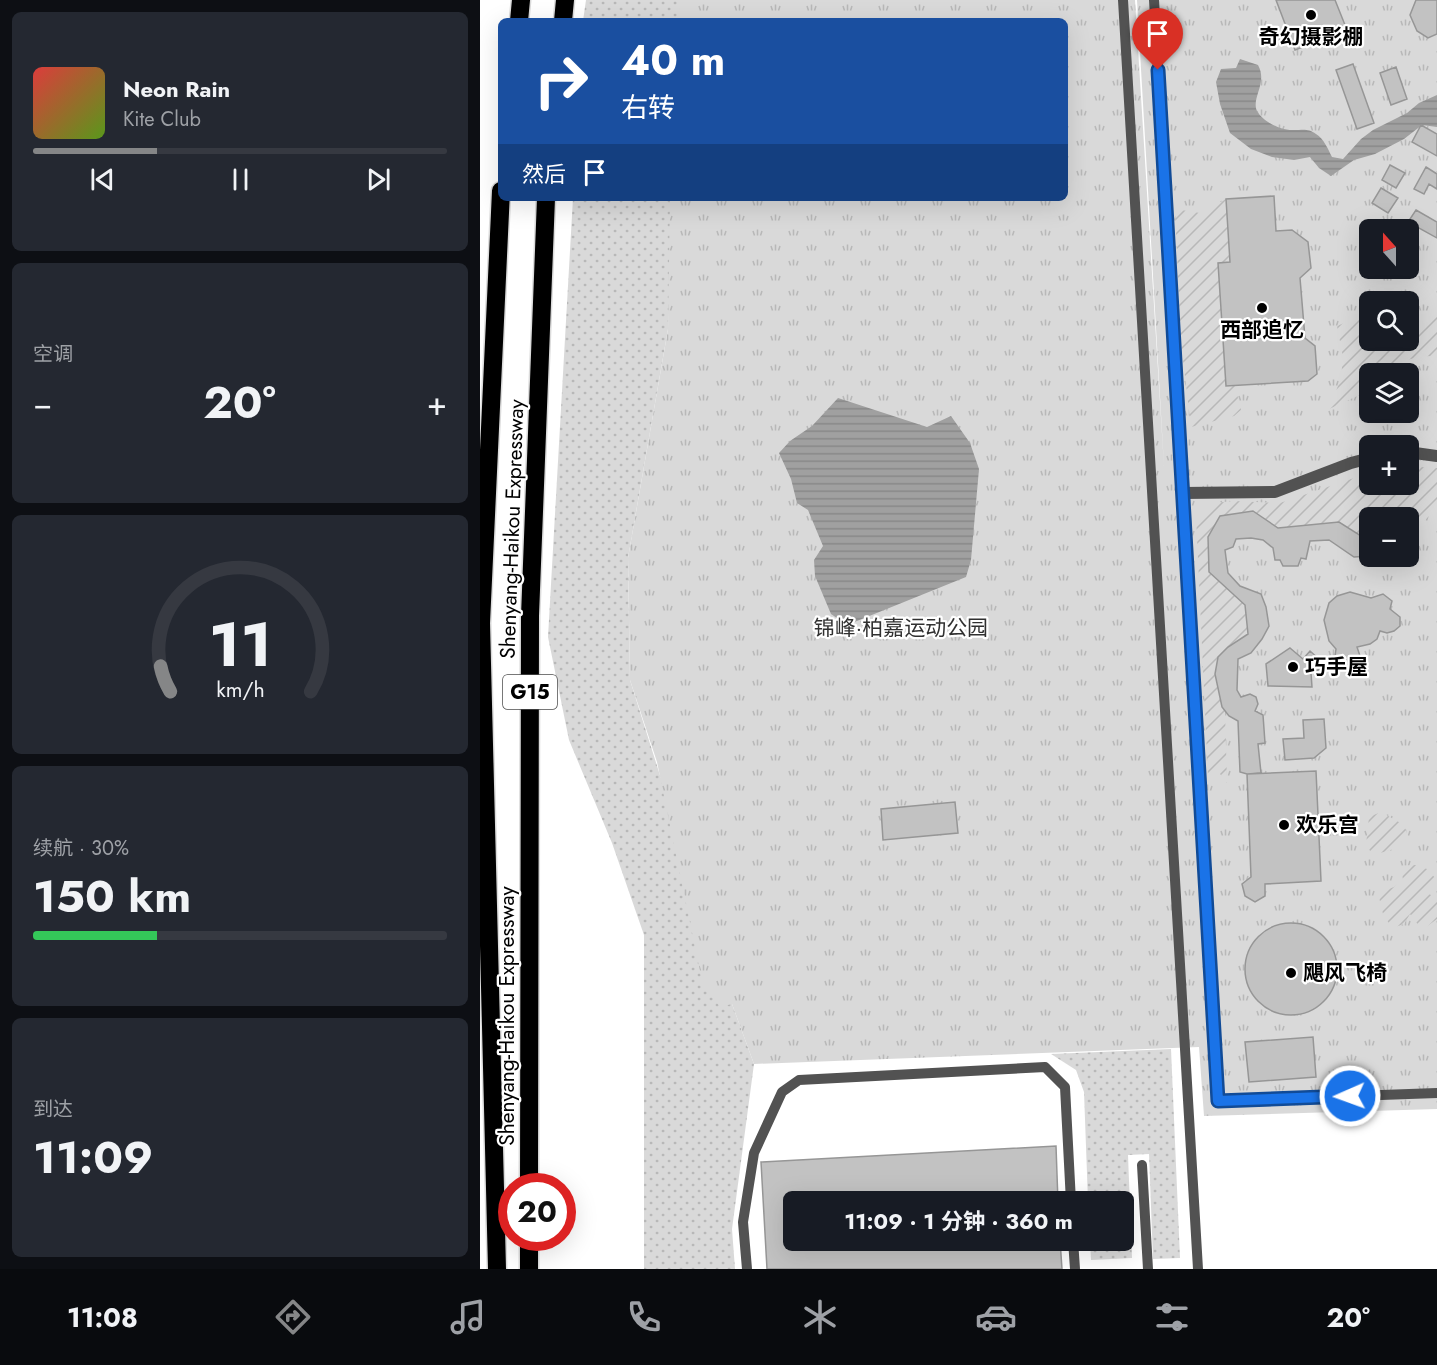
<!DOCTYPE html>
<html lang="zh">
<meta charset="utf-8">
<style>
:root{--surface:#171b24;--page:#242831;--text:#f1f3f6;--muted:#9ea1a6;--line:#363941;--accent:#858687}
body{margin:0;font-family:Jost,"Noto Sans SC",sans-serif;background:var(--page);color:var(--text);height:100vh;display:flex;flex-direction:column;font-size:22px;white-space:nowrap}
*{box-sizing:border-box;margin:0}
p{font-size:20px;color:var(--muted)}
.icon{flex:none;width:33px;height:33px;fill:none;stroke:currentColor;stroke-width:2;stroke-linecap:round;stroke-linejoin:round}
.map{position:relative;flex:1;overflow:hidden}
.panel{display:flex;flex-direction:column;gap:12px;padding:12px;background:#0d0f14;width:480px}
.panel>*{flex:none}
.guide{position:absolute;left:18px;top:18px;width:570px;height:183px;border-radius:9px;box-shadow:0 6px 24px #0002;background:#1a4fa0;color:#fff;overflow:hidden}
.needle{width:39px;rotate:339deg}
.controls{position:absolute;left:879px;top:219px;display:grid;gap:12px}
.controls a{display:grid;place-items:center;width:60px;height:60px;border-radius:9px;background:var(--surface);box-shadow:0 6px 24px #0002;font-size:30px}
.speed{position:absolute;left:18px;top:1173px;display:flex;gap:12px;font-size:30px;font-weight:700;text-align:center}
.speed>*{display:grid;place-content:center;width:78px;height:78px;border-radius:50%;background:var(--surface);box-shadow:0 6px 24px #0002;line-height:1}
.speed .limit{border:9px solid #d22;background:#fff;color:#111}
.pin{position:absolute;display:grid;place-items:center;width:51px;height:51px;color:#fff;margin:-62px -26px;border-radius:50% 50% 50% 0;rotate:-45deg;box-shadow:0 0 6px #0007}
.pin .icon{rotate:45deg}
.me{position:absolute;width:66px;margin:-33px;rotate:268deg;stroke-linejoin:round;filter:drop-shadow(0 0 4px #0008)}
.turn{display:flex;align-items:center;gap:21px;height:126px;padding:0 24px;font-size:27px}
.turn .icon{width:78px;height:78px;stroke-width:2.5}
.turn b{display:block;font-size:42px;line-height:51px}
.then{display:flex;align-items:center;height:57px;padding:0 24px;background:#0003;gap:12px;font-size:22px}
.big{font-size:45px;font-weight:700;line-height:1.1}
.panel .tile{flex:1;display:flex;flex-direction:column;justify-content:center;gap:9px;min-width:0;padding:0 21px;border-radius:9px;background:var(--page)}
.panel .dial{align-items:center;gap:0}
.dial svg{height:156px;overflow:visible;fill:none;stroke:var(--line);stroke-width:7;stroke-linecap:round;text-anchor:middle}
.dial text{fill:var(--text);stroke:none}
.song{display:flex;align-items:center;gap:18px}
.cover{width:72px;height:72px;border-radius:9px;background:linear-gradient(135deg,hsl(0 70% 55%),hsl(90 70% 35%))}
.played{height:6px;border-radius:3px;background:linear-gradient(90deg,var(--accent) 30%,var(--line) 30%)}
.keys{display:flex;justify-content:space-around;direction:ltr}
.heat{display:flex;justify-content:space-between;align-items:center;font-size:33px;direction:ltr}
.charge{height:9px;border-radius:4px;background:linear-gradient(90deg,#34c759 30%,var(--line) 0)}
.trip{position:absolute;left:303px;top:1191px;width:351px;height:60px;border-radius:9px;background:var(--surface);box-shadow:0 6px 24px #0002;font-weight:700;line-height:60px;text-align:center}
.dock{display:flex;height:96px;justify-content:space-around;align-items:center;background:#090b0e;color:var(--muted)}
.dock .icon{width:42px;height:42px}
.dock .selected{color:var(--accent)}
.dock b{font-size:27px;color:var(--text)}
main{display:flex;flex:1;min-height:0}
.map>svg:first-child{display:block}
</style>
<main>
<section class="panel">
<div class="tile">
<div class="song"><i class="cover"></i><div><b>Neon Rain</b><p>Kite Club</p></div></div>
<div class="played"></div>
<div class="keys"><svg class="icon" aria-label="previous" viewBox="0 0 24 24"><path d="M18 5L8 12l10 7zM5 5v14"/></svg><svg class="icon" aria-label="pause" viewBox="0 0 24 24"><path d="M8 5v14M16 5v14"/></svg><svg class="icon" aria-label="next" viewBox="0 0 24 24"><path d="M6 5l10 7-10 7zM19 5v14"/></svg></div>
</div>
<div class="tile"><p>空调</p>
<div class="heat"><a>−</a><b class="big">20°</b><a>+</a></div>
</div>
<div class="tile dial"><svg viewBox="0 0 100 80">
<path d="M14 69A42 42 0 1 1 86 69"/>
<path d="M14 69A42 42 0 0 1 9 56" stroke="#858687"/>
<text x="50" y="56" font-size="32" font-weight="700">11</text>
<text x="50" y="72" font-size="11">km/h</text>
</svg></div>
<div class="tile"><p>续航 · 30%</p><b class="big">150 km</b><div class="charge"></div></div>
<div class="tile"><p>到达</p><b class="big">11:09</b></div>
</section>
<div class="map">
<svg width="957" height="1269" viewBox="0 0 957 1269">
<defs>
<pattern id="grass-dots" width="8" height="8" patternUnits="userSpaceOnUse" patternTransform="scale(1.5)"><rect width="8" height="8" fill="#d9d9d9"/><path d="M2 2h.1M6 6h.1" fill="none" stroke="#b8b8b8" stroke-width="1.8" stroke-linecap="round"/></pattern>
<pattern id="park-tufts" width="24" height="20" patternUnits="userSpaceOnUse" patternTransform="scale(1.5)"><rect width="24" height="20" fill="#d9d9d9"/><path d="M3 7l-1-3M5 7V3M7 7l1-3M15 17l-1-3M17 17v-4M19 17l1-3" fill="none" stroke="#b8b8b8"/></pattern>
<pattern id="garden-furrows" width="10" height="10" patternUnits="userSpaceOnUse" patternTransform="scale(1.5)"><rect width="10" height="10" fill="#d9d9d9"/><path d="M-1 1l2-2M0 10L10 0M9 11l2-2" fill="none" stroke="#b8b8b8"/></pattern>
<pattern id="water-rules" width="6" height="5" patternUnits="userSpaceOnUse" patternTransform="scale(1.5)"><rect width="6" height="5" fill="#a0a0a0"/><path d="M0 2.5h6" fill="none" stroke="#888"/></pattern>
</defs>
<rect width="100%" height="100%" fill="#fff"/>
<path fill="url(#grass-dots)" d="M106,0H208L207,21H103Z
M93,198H196L188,329L148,558L150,680L252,1004L274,1064L252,1229L255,1269H164V935L132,843L89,740L68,637Z
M691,1049L700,1258L673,1259L669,1154L648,1155L652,1258L611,1260L610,1241L644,1240V1202L608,1201L604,1092L596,1070L571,1054Z"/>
<path fill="url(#park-tufts)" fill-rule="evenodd" d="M200,0H655L684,466L657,0H957V1109L724,1116L719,1047L274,1064L252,1004L240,1007L222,981L177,762L150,680L148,558L188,329L190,198H585V21H198ZM890,230H928V268H890ZM890,302H928V340H890ZM890,374H928V412H890ZM890,446H928V484H890ZM890,518H928V556H890Z"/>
<path fill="url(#garden-furrows)" d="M746,199L750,262L738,263L746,386H755L761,410L754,416L711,427L701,343L695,209L720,213Z
M957,313V356C939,355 919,360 905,373L890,374L889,388L886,392L849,409L861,378L863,357L857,326L881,316L889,321L890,340H928L929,337L931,338Z
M940,467L957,468V508L932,533L929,534L928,518H890L889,535L884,538L859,522L798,528L773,511L739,516L728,537L729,572L765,605L768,634C729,658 733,665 742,707L745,711L747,783L737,770L728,776L716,516L734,503L754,501L800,503L889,473L890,484H928L929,468Z
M901,812L924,825L928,837L921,847L893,855L886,845L889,817Z
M936,865L947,869L957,880L947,893L957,898V919L942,930L930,914L924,924L912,928L903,914L898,893L914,887L923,880L921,866Z"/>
<path fill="url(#water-rules)" d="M760,59L778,65C788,83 771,98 777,111C783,122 802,131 814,130C823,130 828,128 836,134C844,139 848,149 852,157L863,159L881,139L893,130L927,113L939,103L957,95V127L942,125L924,139L895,154L874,160L851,176L839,168L830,157L814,160L792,157L771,149L750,133L740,104L736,82L741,69L756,68Z
M358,398L447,427L471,416L490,443L499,469L491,560L486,577L367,625L351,614L335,576L334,560L343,546L328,510L317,503L311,479L299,453L310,441L332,426Z"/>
<path fill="#c2c2c2" stroke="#969696" stroke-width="1.5" d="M796,0H855L867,30L815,50Z
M936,0H957V34L948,38L937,31L930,15Z
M873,64L894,123L877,129L856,70Z
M916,67L927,99L911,105L900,73Z
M941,125L957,134V156L932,142Z
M910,165L925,173L916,188L902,180Z
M946,167L957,174V189L949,184L944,194L934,189Z
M901,188L918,198L908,213L892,203Z
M794,196L796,231L812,230L828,242L831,268L820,278L825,338L835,346L837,374L828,381L746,386L738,263L750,262L746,199Z
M936,210L957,222V238L928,222Z
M773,511L798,528L859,522L884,538L890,535V556L874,557L849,540L830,541L826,559L821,558L818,566H803L800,560H795L793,548L783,540L771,538L756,539L753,547L745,550L748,573L760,586L781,594L786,607L789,626L782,639L771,653L758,659L757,690L761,697L770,694L776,697L778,704L775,711L783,715L785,743L778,744L781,773L767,774L760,772L758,721L749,716L742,707L735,674L738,657L748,647L768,634L765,605L729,572L728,537L740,516Z
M870,592L891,598L903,594L912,601L910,609L920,617V626L914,631L907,633L900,631L897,639L890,644L877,647L880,656L876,665L867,668L859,663L855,656L856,649L849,641L844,620L849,603L857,596Z
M810,648L823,659L830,651L839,659L840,669L831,673L832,687L788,686L786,664Z
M844,719L846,748L834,758L805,760L803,739L824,738L823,720Z
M836,771L841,881L785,884V896L775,902L765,896L762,884L771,877L767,774Z
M475,802L478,833L403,840L401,809Z
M765 969a46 46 0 1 1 92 0a46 46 0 1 1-92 0Z
M833,1037L836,1077L769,1082L765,1042Z
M576,1146L578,1202H314V1240H580L582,1269H287L281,1162Z"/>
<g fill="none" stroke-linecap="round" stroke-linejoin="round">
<g stroke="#dbdbdb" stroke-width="21">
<path id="motorway" d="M39,21L41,0
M83,21L85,0
M49,1186L50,616L66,198
M17,1269L1,623L21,191
M49,1269V1238"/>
</g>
<path stroke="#525252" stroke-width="10" d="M643,0L718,1269
M674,0L738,1101L957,1093
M662,1165L668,1269
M593,1240L595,1269
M267,1269L263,1222L274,1153L302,1092L319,1080L565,1067L585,1087L591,1202"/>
<path stroke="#525252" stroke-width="12" d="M928,452L957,456
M703,493L795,492L871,463L890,458"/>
<use href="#motorway" stroke="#000" stroke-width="18"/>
</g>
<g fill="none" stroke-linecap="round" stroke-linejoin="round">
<g stroke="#114b97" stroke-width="15">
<path id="route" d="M678,70L738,1101L870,1096"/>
</g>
<use href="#route" stroke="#1a73e8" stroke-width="10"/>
</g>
<g fill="#000" stroke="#fff" stroke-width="2">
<circle cx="831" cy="15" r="6"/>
<circle cx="782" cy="308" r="6"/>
<circle cx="813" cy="667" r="6"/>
<circle cx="804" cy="825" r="6"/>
<circle cx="811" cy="973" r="6"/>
</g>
<g text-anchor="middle" stroke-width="4.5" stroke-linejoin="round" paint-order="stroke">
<rect fill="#fff" stroke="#4c4c4c" stroke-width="1.5" x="23" y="675" width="54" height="34" rx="4.5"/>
<g font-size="20" font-weight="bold" fill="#000">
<text x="50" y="699">G15</text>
</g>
<g font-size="21" font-weight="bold" fill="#000" stroke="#fff" text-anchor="start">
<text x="831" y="44" text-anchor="middle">奇幻摄影棚</text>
<text x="782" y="337" text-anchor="middle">西部追忆</text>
<text x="825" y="674">巧手屋</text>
<text x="816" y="832">欢乐宫</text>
<text x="823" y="980">飓风飞椅</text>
</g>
<g font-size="21" fill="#000" stroke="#fff">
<text transform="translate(32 529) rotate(-88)" y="7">Shenyang-Haikou Expressway</text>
<text transform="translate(27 1016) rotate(-90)" y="7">Shenyang-Haikou Expressway</text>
</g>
<g font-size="21" fill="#303030" stroke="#fff">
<text x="421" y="635">锦峰·柏嘉运动公园</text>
</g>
</g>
</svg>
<div class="controls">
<a><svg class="needle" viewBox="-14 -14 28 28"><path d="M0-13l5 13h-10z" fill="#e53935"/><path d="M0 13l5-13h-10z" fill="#9ea1a6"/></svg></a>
<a><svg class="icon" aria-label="search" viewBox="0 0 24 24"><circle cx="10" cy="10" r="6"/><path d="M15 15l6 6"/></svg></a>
<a><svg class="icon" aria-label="layers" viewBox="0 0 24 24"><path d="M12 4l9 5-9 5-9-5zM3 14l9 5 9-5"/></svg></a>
<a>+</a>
<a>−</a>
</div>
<div class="speed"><div class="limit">20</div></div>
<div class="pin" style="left:678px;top:70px;background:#d93025"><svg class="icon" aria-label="arrive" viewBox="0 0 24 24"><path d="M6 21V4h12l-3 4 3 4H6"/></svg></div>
<svg class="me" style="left:870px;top:1096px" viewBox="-20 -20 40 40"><circle r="17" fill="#1a73e8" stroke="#fff" stroke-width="3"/><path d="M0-11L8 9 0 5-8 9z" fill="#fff"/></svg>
<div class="trip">11:09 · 1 分钟 · 360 m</div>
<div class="guide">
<div class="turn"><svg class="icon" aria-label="right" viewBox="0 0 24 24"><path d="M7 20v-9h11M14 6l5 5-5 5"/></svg><div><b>40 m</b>右转</div></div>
<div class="then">然后<svg class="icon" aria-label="arrive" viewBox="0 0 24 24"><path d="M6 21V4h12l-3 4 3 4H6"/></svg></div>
</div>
</div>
</main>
<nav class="dock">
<b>11:08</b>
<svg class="icon selected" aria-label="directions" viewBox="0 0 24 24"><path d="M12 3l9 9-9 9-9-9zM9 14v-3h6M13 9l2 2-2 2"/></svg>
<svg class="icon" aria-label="music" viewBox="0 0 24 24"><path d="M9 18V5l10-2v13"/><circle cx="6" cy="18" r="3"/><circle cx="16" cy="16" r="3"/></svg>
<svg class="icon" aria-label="phone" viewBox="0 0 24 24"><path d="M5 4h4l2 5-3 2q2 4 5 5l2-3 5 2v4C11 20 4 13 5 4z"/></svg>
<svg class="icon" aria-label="climate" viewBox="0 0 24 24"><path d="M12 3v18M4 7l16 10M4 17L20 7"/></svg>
<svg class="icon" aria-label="car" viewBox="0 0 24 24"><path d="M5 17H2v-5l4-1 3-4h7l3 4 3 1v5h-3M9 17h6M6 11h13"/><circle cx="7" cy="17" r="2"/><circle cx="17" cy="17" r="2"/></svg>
<svg class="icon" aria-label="filters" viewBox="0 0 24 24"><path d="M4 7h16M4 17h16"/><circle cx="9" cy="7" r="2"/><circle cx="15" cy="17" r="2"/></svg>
<b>20°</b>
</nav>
